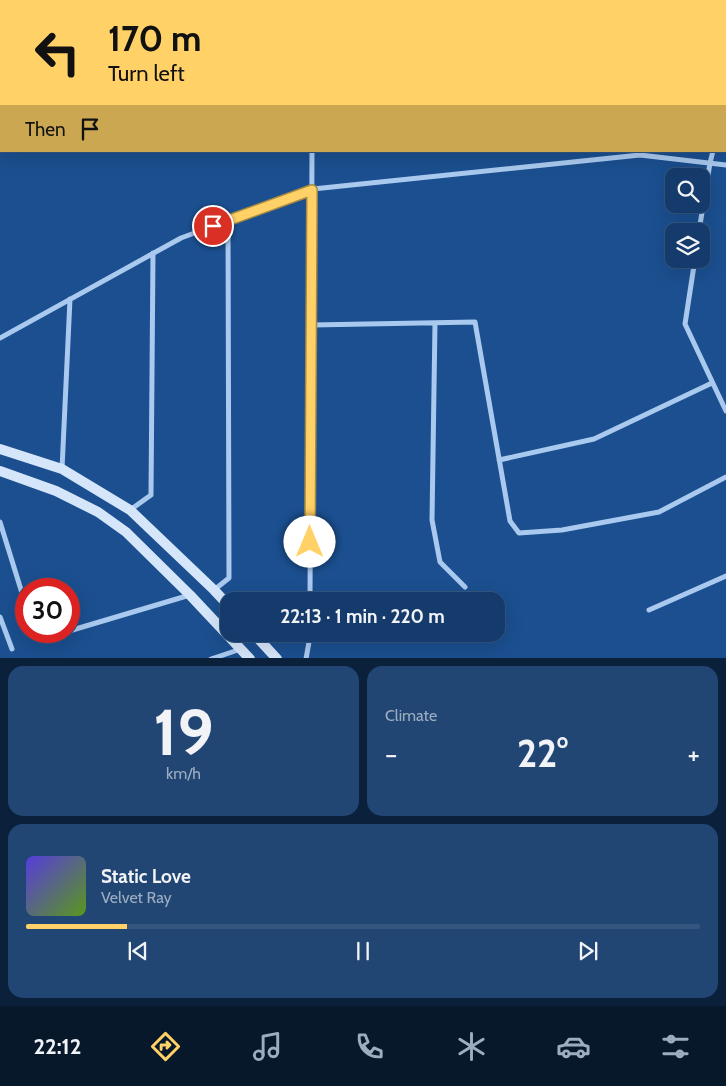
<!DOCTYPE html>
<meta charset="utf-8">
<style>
:root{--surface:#143b6b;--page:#214673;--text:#f1f3f6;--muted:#9dadc1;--line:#33557e;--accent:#ffd166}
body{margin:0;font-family:Cabin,sans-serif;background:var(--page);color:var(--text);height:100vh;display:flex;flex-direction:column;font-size:19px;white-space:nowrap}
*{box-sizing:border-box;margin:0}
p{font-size:16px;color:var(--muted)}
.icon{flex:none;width:28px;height:28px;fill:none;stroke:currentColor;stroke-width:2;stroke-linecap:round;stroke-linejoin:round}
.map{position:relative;height:658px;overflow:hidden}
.drawer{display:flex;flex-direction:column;gap:8px;padding:8px;background:#0b203b;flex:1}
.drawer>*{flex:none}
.banner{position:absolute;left:0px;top:0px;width:726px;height:152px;box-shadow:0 5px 20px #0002,0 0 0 1px var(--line);background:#ffd166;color:#111;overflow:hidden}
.buttons{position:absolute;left:665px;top:168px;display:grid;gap:10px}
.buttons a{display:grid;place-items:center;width:45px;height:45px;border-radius:10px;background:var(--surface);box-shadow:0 5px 20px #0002,0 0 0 1px var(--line);font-size:25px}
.speed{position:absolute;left:15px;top:578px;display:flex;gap:10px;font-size:25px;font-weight:700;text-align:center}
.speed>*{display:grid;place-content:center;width:65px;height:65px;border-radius:50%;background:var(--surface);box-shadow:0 5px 20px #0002,0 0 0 1px var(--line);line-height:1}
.speed .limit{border:8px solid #d22;background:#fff;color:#111}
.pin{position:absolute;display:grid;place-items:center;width:42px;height:42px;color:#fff;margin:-21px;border:2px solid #fff;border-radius:50%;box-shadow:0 1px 5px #0007}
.me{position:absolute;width:55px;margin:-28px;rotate:0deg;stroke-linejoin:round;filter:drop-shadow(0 0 4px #0008)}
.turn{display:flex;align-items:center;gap:18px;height:105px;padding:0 25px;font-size:22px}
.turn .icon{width:65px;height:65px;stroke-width:2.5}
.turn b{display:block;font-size:35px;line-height:42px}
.then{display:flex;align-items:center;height:48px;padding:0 25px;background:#0003;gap:10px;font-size:19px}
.big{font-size:38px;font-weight:700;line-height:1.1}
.drawer .card{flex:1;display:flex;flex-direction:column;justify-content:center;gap:8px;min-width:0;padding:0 18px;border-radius:15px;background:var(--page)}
.drawer .dial{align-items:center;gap:0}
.dial b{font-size:65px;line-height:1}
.song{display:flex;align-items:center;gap:15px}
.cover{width:60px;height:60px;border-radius:8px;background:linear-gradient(135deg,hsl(250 70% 55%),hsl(90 70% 35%))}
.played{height:5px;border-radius:2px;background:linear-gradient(90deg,var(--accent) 15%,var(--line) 15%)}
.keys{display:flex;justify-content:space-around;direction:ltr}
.heat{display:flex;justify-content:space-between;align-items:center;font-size:28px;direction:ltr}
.drawer .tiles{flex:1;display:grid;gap:8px;grid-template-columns:1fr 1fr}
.card:last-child{grid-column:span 2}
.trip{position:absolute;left:220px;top:592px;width:285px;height:50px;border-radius:15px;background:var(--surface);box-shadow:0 5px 20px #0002,0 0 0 1px var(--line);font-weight:700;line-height:50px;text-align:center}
.tab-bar{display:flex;height:80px;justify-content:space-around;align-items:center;background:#08182b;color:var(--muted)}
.tab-bar .icon{width:35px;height:35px}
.tab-bar .on{color:var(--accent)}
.tab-bar b{font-size:22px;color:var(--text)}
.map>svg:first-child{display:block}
</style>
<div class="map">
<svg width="726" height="659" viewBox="0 0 726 659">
<rect width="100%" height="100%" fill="#1b4f8f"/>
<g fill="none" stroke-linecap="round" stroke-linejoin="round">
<path stroke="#a9c9ee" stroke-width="5" d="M165,0V1
M38,1L39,0
M314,1V0
M437,1V0
M725,6H726
M0,65L1,63
M725,74H726
M725,105L726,102
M699,231L710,163L713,151
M695,259L685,324L726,411
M435,323L432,520L440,562L465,587
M312,325L475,322L510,521L519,533L562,530L659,512L726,477
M0,338L181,238L313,189L640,155L726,165
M499,460L594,439L712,383
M62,469L70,299
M130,510L151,495L153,253
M0,522L26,606
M214,590L229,578L228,220
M310,601L312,151
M649,610L726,576
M0,617L12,649
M37,631L41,637L57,634L68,631
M69,631L190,595
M211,659L241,649
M306,659L309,642L310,634"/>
<path stroke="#d6e6fa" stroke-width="10" d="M0,449L62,469L130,510L214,590L229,606
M0,471L56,491L98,512L126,532L190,595L250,659
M254,634L277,659"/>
</g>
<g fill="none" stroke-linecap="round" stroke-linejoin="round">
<g stroke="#a68842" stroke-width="12">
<path id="route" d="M213,226L312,190L310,542"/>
</g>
<use href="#route" stroke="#ffd166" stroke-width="9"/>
</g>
</svg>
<div class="buttons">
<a><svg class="icon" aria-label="search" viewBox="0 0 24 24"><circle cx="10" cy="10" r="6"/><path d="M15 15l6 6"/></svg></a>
<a><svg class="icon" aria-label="layers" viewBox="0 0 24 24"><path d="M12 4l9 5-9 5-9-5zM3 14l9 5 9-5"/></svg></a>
</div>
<div class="speed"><div class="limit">30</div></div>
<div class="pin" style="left:213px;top:226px;background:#d93025"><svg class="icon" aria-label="arrive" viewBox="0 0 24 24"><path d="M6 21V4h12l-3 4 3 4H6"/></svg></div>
<svg class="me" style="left:310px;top:542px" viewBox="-20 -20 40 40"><circle r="19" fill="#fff"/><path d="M0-13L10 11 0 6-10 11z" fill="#ffd166"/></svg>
<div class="trip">22:13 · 1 min · 220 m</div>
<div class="banner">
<div class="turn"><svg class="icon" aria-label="left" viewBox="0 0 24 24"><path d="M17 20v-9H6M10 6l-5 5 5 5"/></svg><div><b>170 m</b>Turn left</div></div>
<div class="then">Then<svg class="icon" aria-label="arrive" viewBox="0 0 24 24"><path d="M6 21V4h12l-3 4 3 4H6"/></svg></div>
</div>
</div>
<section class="drawer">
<div class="tiles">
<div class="card dial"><b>19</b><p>km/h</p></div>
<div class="card"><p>Climate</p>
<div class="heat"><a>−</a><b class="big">22°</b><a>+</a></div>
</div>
<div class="card">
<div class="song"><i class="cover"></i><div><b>Static Love</b><p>Velvet Ray</p></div></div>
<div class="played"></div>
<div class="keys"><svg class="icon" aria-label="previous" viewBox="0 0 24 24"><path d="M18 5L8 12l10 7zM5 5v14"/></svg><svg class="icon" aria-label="pause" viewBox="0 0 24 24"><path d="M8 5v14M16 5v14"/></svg><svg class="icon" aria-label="next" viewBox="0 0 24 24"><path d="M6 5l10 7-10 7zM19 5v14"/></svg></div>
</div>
</div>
</section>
<nav class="tab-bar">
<b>22:12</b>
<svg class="icon on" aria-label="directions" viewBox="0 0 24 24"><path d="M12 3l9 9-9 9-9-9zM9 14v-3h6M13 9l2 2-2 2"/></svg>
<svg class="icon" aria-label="music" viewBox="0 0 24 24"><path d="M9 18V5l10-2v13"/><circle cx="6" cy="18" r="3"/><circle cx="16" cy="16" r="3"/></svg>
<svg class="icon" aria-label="phone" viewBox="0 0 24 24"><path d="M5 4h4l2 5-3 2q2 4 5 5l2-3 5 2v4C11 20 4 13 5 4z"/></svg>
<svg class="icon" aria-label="climate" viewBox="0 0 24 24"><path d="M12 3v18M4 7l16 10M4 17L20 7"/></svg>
<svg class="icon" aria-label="car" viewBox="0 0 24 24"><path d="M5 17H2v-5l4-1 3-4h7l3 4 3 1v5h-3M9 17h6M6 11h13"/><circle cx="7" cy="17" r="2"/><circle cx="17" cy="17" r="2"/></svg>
<svg class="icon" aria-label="filters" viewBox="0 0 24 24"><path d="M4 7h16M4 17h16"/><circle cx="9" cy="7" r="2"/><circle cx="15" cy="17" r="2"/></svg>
</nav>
